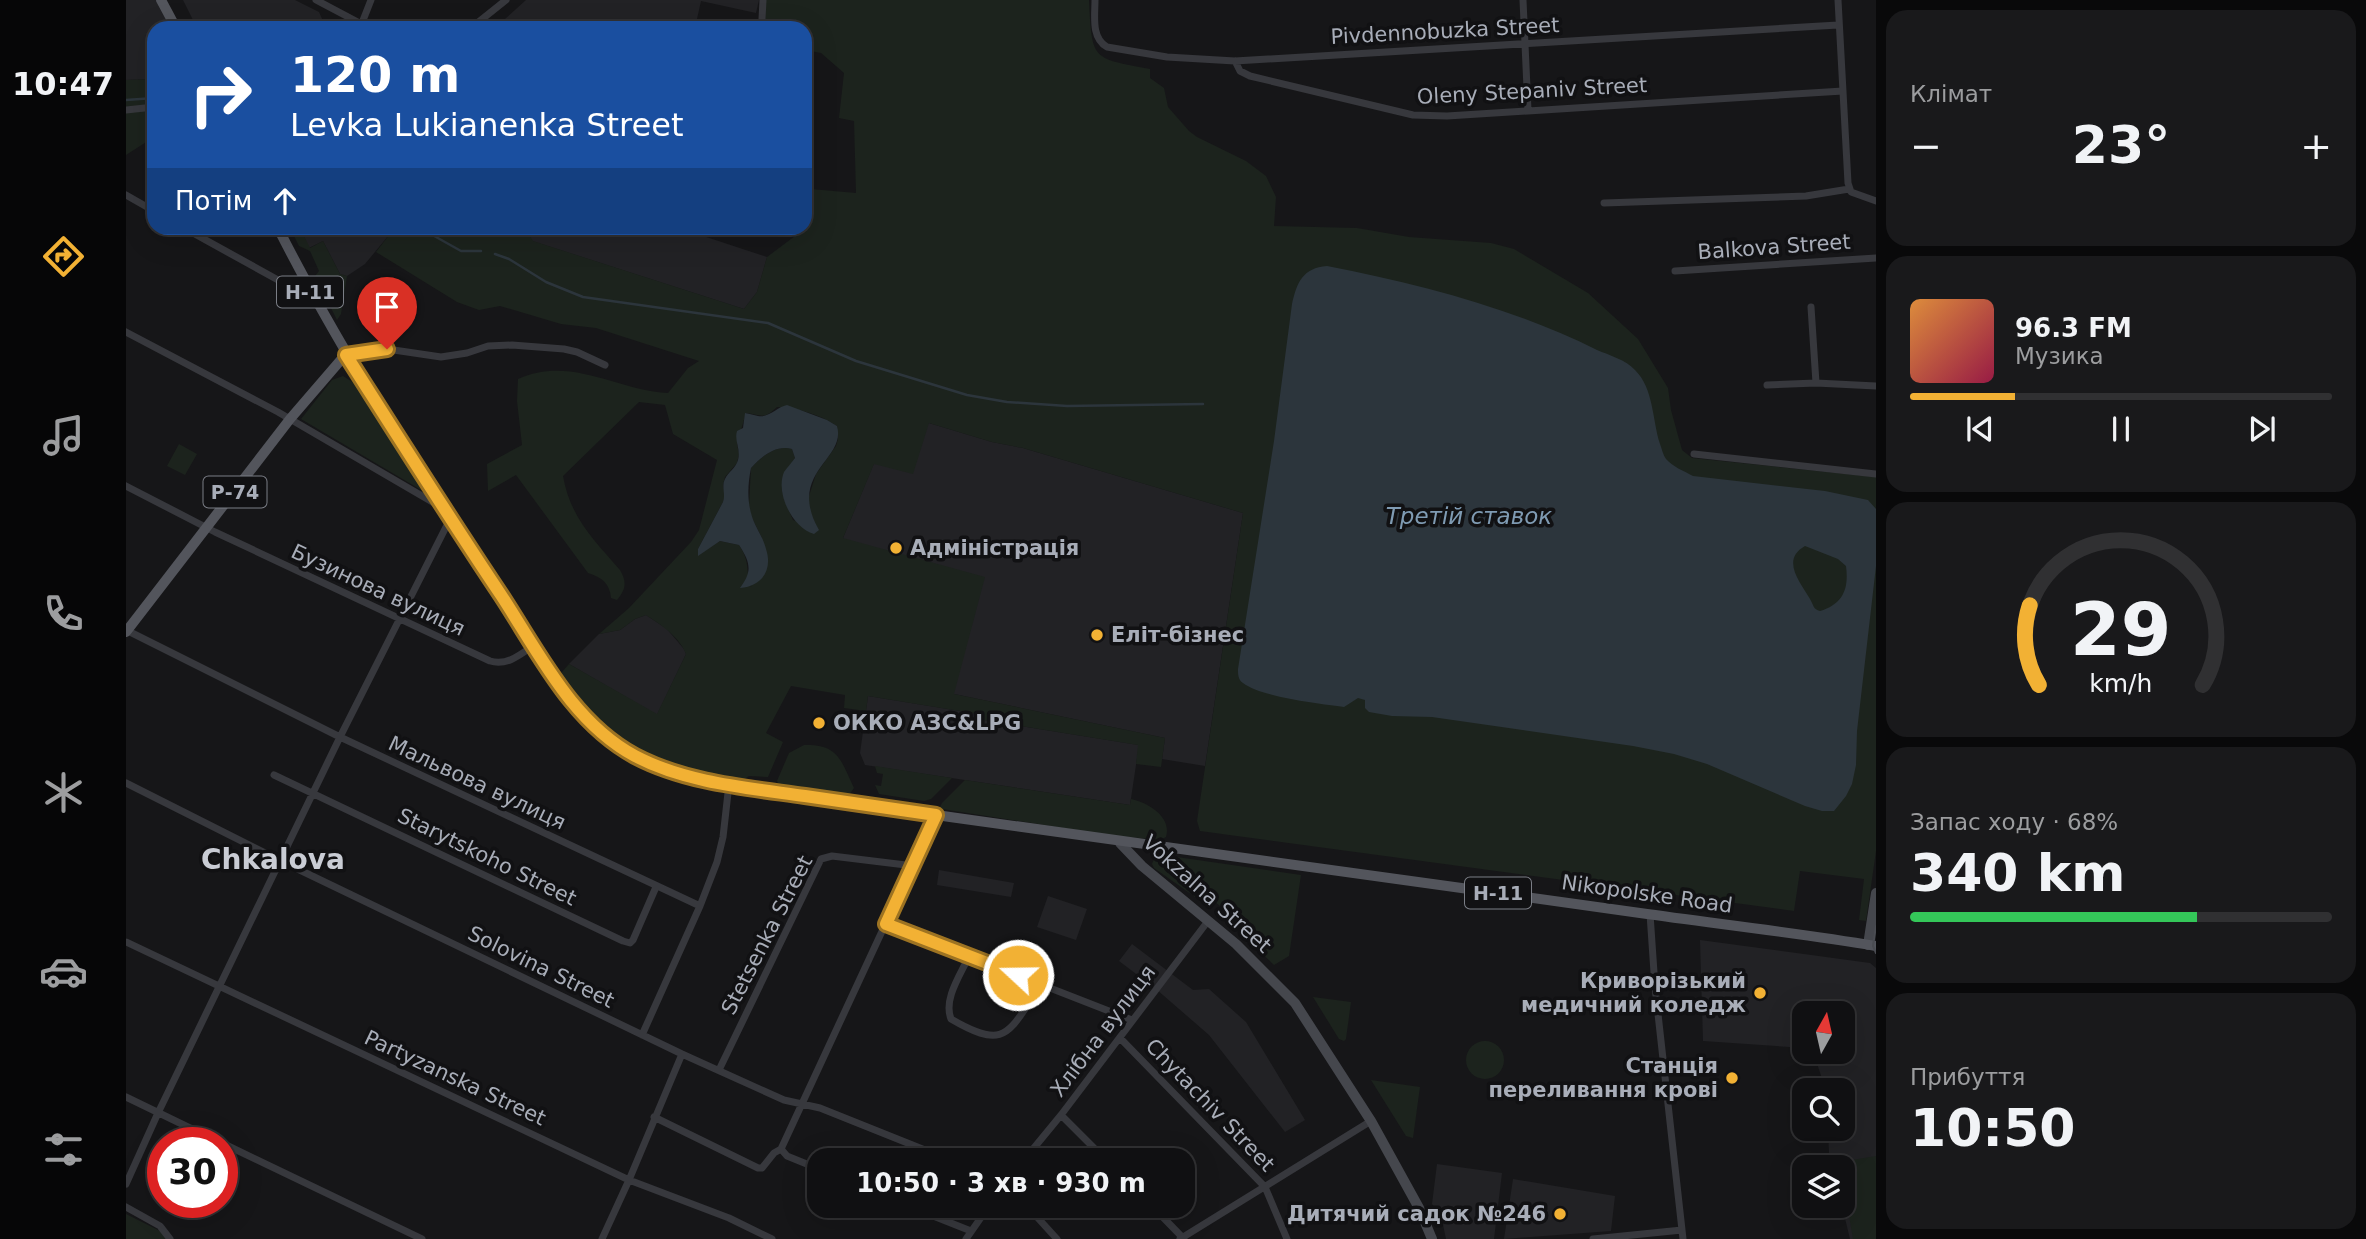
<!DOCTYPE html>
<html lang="uk">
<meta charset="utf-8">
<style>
:root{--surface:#101012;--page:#19191b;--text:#f1f3f6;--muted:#9c9d9f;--line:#303032;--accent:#f2b134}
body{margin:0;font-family:"DejaVu Sans",sans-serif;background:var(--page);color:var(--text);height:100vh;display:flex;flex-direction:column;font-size:26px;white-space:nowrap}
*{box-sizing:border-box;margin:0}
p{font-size:23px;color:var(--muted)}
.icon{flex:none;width:38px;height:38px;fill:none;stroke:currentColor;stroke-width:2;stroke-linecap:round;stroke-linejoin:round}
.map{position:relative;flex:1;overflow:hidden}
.side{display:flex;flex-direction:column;gap:10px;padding:10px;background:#09090a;width:490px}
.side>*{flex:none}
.hud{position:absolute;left:21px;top:21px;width:665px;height:214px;border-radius:21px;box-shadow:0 7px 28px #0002,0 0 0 2px var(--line);background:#1a4fa0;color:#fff;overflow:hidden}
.needle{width:46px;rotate:8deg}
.tools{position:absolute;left:1666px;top:1001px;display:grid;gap:14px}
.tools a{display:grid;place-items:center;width:63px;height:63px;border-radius:14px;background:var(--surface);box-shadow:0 7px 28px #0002,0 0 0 2px var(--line);font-size:35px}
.speed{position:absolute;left:21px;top:1127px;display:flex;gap:14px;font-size:35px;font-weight:700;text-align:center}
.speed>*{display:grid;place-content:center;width:91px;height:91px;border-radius:50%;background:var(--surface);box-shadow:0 7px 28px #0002,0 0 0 2px var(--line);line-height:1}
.speed .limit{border:10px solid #d22;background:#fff;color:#111}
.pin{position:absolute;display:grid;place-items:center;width:60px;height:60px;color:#fff;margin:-72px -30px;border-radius:50% 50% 50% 0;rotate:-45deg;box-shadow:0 0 7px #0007}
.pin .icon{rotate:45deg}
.me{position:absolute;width:77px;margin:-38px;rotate:291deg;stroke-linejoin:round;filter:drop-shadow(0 0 5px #0008)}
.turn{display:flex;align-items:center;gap:24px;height:147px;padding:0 28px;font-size:32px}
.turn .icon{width:91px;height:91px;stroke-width:2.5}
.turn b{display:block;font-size:49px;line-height:60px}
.then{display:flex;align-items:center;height:66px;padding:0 28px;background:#0003;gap:14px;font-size:26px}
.big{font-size:52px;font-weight:700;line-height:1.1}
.side .card{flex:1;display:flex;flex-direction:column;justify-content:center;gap:10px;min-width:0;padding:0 24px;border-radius:21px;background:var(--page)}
.side .dial{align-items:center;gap:0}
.dial svg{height:182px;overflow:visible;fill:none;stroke:var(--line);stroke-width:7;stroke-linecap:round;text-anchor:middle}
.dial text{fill:var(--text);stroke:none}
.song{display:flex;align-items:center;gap:21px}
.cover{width:84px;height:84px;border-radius:10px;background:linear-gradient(135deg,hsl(30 70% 55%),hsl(340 70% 35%))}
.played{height:7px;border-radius:4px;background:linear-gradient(90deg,var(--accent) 25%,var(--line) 25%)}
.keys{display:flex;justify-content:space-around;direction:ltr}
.heat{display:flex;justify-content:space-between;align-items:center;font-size:38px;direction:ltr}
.charge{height:10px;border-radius:5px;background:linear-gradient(90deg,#34c759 68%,var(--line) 0)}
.trip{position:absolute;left:681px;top:1148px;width:388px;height:70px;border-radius:21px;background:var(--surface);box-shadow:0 7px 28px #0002,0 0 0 2px var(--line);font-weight:700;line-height:70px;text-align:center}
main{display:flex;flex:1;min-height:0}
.tabs{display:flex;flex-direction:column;width:126px;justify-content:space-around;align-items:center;background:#060607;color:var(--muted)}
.tabs .icon{width:49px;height:49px}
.tabs .selected{color:var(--accent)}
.tabs b{font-size:32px;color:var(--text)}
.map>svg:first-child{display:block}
</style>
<main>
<nav class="tabs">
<b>10:47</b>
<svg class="icon selected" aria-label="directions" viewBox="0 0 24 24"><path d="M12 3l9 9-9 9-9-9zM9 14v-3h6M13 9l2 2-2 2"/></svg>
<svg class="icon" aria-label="music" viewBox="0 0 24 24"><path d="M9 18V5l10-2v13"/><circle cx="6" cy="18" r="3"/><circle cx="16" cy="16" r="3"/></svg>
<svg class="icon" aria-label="phone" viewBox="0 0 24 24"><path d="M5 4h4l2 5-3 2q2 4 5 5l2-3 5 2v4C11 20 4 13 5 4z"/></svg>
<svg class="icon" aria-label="climate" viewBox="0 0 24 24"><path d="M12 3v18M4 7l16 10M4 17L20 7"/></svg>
<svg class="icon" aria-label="car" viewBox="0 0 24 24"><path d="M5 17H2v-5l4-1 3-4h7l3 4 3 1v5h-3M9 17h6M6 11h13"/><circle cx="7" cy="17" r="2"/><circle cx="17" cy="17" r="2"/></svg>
<svg class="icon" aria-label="filters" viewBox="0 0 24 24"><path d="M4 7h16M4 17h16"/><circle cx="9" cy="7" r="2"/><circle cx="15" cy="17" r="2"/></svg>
</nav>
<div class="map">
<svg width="1750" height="1239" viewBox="0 0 1750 1239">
<rect width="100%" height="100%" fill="#161618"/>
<path fill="#222225" d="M0,0H35L50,28H28V79L0,80Z
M57,0H169L193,12L200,28H71Z
M400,0H633L630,13L575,1L569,28H369Z
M174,228H252L263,235L239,264L221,276L214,274L197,241L183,248Z
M399,228H553L641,257L631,292L618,309L406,241Z
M803,423L866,442L897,448L1117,513L1079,766L1036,759L1039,738L828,694L717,538L748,463Z
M520,615L541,629L558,649L560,654L531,715L443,664L473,634L494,630L509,619Z
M742,696L853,714L852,719L1013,745L1004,805L739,765L734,753Z
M813,870L888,883L885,897L811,885Z
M922,896L961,909L950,940L911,927Z
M1574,940L1744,963L1750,968V1239H1724L1716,1206L1717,1167H1706L1703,1153L1702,1129H1717V1090H1700L1687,1052H1717V1013H1678V1048L1577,1041Z
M1006,944L1067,990L1083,989L1120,1022L1179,1120L1159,1132L1083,1035L1030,989L993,961Z
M1311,1164L1376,1173L1368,1239H1320L1315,1215L1306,1204Z
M1387,1179L1489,1196L1485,1231L1378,1239Z"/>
<path fill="#1c231d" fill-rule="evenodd" d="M640,0H963C966,60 965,58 1024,69V78L1038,88L1042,107L1063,131L1071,137L1120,161L1140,176L1150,197L1148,226L1231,228L1283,237L1365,243L1388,249L1462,293L1512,339L1542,388L1545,410L1556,450L1566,458L1750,477V851L1740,921L1733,920L1738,879L1674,871L1668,911L1074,831L1071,821L1117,513L897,448L866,442L803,423L787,474L748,464L717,538L859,577L828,694L1039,738L1035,767L1010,764L1012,745L852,719V714L742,696L740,711L718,708L719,695L665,686L640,733L657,742L642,777L623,776L617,780C572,772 527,760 489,735C468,721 452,699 435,681L436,672L443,664L531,714L560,654C553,636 535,625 520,615L509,619L494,630L473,634L503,608L565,542L573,530L591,460L547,434L539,405L513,402L437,476C444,517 468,540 494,570C501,582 500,589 491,600L485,598C484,584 476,577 462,573L390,475L362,491L361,464L396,445L391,401L392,379C444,355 490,390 542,393L562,368L573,361L470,328L435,324L374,306L353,310L331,302L250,252L263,235L252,228H333L337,232L345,234L353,228H399L407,241L618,309L631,292L641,257L669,236L672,228H679V206L685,189L730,193L728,121L713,118L718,73L695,53L679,50V28H644L639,19ZM651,407C673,408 692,414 711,426L712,439L710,446L690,474L683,496L682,506L692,530L667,520C655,493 650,484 669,458L666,449C650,444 635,457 625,468L623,505L625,516L636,538L625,587C619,570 625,563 613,545L594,541L572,555V549L597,502L599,496L597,485L599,477L611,463L613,454L611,444L620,413C637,415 637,420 651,407Z
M28,79V137L0,155V80Z
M164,228H174L184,248L197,241L214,274L221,276L215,314L211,320L189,276L193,271L184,251L173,246Z
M217,376L228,383L302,494L175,419L206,380Z
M53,444L71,454L59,475L41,466Z
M678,745C713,744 715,761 728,788L723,795L653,785L651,781L663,753Z
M749,766L826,778L805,799L798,801L753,794L749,785L755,786L757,774L751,773Z
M839,780L1004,805L1005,799C1023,803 1046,817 1040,837L1034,840L982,835L816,809L814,807L816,803Z
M1030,854L1175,875L1163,956L1148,965L1104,923L1108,917L1084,898L1079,904L1028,868L1026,864Z
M1187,997L1225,1002L1220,1039L1218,1041L1213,1039Z
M1340 1060a19 19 0 1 1 38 0a19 19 0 1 1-38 0Z
M1245,1080L1294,1087L1287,1138L1280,1136Z
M1750,1156V1239H1727L1714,1162Z
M0,1214L34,1231L40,1239H0Z"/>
<path fill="#2c353c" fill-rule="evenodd" d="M1201,266C1293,284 1387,308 1471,350C1483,355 1500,360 1509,370C1528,389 1526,419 1534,444C1536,449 1537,455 1540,459C1547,467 1558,471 1567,476L1699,491L1742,500L1750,509V566L1731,731L1730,765L1726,784L1720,796L1708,811H1696L1679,806L1581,764L1548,754L1507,746L1306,717L1266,716L1243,712L1239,708V700L1232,698L1218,707C1194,704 1135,697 1117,683C1112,680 1112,674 1112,669L1148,441L1166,304C1171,282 1177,268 1201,266ZM1679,546L1712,559L1720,566C1723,589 1717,604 1694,611C1687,609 1688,606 1684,599C1675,583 1654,560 1679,546Z
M661,405L701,420L711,426C721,460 660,472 693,530L688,534C667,528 649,494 658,472C661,468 665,463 669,458L666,449C650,444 635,457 625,468C622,483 621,498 625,513C628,526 637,536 640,549C647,570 636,586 614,588C627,571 624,562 613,545L594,541L572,556V549L597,502C600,494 595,486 599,479C602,472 610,468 612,460C615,449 608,441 611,431L617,428L619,413C624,414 628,415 632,416C643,418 651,407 661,405Z"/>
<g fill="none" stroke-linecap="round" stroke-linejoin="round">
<path stroke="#2c353c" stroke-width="2.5" d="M0,100L28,98
M294,228L335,251H355
M369,254L383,259L420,282L457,297L642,323L730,361L841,395L881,402L941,406L1077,404"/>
<path stroke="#37383d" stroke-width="7" d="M190,0L243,28
M637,0L636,19L641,28
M969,0C969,16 965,38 981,47L1041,57L1109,61L1712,25
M1397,0L1402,110
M1712,0L1722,183L1725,192L1750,201
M234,28L245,0
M345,28L380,0
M1109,61L1114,71L1124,76L1287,115L1321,116L1717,91
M0,110L28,107
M0,195L28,211
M1478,203L1680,196L1723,189
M58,228L172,291L190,303
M1549,271L1750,258
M1685,307L1690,383
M0,332L152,412L315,507
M220,354L261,349L315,357L341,353L362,346L386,345L438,349L451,352L479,365
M1641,385L1690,383L1750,386
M1568,454L1750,474
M0,486L89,532L364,661C381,666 394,655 408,645
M0,630L214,737L574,906L591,862L597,837L603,784
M148,775L497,941L504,943L507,940L530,887
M0,783L155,861L556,1054L658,1100L694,1108L824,1160
M1524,914L1529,987L1557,1239
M760,924L1006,1020
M0,942L503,1180L603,1218L646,1239
M843,956C835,974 817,999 825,1019C883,1053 882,1030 916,985
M516,1035L574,906
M994,1038L1139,1187L1161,1239
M593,1070L695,859L706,856L788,866
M0,1097L95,1143
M935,1115L980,1160
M528,1117L632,1168H636L648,1153L655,1149L661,1156L693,1169
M96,1143L296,1239
M655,1149L810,815
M898,1160L935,1115L1082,921
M0,1184L32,1113L214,737L324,519
M782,1206L845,1231
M901,1206L931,1239
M1026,1206L1058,1239
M0,1207L34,1226L44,1239
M476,1239L503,1180L556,1054
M840,1239L863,1206
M1054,1239L1245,1121
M1467,1239L1556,1230"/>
<path stroke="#45474d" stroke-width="10" d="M994,843L1016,866L1110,944L1169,1003L1245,1121L1293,1208L1306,1239
M1742,945L1750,893"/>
<path stroke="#53555c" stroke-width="10" d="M35,0L50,28
M152,228C217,356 294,474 374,595C408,646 438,708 490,744C545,782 618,787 682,796C729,803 776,810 824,817C1053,851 1284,880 1514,913C1592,924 1672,933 1750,946
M0,632L164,419L220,354"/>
<path stroke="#4a4c52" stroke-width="2" d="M1750,926L1747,946L1750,953"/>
</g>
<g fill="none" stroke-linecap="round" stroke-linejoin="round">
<g stroke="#9d7322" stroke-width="18">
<path id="route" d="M261,349L220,355C271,435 322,516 375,595C413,653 446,722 509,756C560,783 623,788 679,796C723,802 766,809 810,815L760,924L892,975"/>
</g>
<use href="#route" stroke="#f2b134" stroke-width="12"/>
</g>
<g fill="#f2b134" stroke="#111113" stroke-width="2.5">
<circle cx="770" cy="548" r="7"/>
<circle cx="971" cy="635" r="7"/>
<circle cx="693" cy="723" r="7"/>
<circle cx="1634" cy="993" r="7"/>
<circle cx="1606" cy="1078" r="7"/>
<circle cx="1434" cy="1214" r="7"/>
</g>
<g text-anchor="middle" stroke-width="7" stroke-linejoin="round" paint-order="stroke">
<g fill="#111113" stroke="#7b7e86" stroke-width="2">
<rect x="151" y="276.5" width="66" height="31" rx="5"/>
<rect x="77.5" y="476.5" width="63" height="31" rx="5"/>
<rect x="1339" y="877.5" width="66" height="31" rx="5"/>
</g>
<g font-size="19" font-weight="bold" fill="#a8adb8">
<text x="184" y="299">Н-11</text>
<text x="109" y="499">Р-74</text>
<text x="1372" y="900">Н-11</text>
</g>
<g font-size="21" fill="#a8adb8" stroke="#111113">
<text transform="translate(1319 31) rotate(-3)" y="7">Pivdennobuzka Street</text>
<text transform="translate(1406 91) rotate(-3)" y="7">Oleny Stepaniv Street</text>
<text transform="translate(1648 247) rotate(-4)" y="7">Balkova Street</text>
<text transform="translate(252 590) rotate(25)" y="7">Бузинова вулиця</text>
<text transform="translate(351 783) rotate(25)" y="7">Мальвова вулиця</text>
<text transform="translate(361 857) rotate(26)" y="7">Starytskoho Street</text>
<text transform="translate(1081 894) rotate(42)" y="7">Vokzalna Street</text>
<text transform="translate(1521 894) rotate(8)" y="7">Nikopolske Road</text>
<text transform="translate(641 935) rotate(-63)" y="7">Stetsenka Street</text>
<text transform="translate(415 967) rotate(26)" y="7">Solovina Street</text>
<text transform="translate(977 1031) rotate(-53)" y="7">Хлібна вулиця</text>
<text transform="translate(329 1078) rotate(25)" y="7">Partyzanska Street</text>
<text transform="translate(1084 1105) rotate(46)" y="7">Chytachiv Street</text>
</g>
<g font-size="21" font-weight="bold" fill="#a8adb8" stroke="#111113" text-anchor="start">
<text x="784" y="555">Адміністрація</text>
<text x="985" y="642">Еліт-бізнес</text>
<text x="707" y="730">ОККО АЗС&amp;LPG</text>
<text x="1620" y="988" text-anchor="end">Криворізький<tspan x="1620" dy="24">медичний коледж</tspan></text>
<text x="1592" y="1073" text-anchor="end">Станція<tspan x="1592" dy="24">переливання крові</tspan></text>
<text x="1420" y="1221" text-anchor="end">Дитячий садок №246</text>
</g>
<g font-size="23" font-style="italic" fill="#7f9bb3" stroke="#111113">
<text x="1343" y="524">Третій ставок</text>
</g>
<g font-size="28" font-weight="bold" fill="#c9ccd4" stroke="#111113">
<text x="147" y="869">Chkalova</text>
</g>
</g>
</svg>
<div class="tools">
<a><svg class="needle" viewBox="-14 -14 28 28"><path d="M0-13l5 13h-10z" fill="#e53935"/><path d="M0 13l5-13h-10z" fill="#9c9d9f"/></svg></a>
<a><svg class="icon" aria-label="search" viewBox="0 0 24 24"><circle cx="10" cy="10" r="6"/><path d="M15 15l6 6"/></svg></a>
<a><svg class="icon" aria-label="layers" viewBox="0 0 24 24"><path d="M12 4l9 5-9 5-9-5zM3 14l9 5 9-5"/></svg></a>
</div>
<div class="speed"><div class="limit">30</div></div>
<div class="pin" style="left:261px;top:349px;background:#d93025"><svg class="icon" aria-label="arrive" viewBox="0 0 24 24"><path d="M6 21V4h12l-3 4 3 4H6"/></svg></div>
<svg class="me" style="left:892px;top:975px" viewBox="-20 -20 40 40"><circle r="17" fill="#f2b134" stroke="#fff" stroke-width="3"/><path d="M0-11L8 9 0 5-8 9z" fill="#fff"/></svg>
<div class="trip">10:50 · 3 хв · 930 m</div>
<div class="hud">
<div class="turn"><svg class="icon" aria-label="right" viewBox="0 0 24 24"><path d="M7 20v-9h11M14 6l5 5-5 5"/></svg><div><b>120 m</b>Levka Lukianenka Street</div></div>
<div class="then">Потім<svg class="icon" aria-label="ahead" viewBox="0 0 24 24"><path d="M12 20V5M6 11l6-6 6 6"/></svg></div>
</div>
</div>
<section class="side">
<div class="card"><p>Клімат</p>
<div class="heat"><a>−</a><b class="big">23°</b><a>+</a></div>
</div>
<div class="card">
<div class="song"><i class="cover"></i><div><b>96.3 FM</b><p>Музика</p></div></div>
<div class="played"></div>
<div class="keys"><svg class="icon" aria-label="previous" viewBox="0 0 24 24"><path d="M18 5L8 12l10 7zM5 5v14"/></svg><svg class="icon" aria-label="pause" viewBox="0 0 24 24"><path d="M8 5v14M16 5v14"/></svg><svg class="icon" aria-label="next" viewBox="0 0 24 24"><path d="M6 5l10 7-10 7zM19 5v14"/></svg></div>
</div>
<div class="card dial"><svg viewBox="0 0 100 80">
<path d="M14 69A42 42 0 1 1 86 69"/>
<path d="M14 69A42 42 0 0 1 10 34" stroke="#f2b134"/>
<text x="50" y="56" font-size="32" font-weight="700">29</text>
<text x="50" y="72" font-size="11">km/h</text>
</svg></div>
<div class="card"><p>Запас ходу · 68%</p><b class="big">340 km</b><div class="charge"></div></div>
<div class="card"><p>Прибуття</p><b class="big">10:50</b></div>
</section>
</main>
